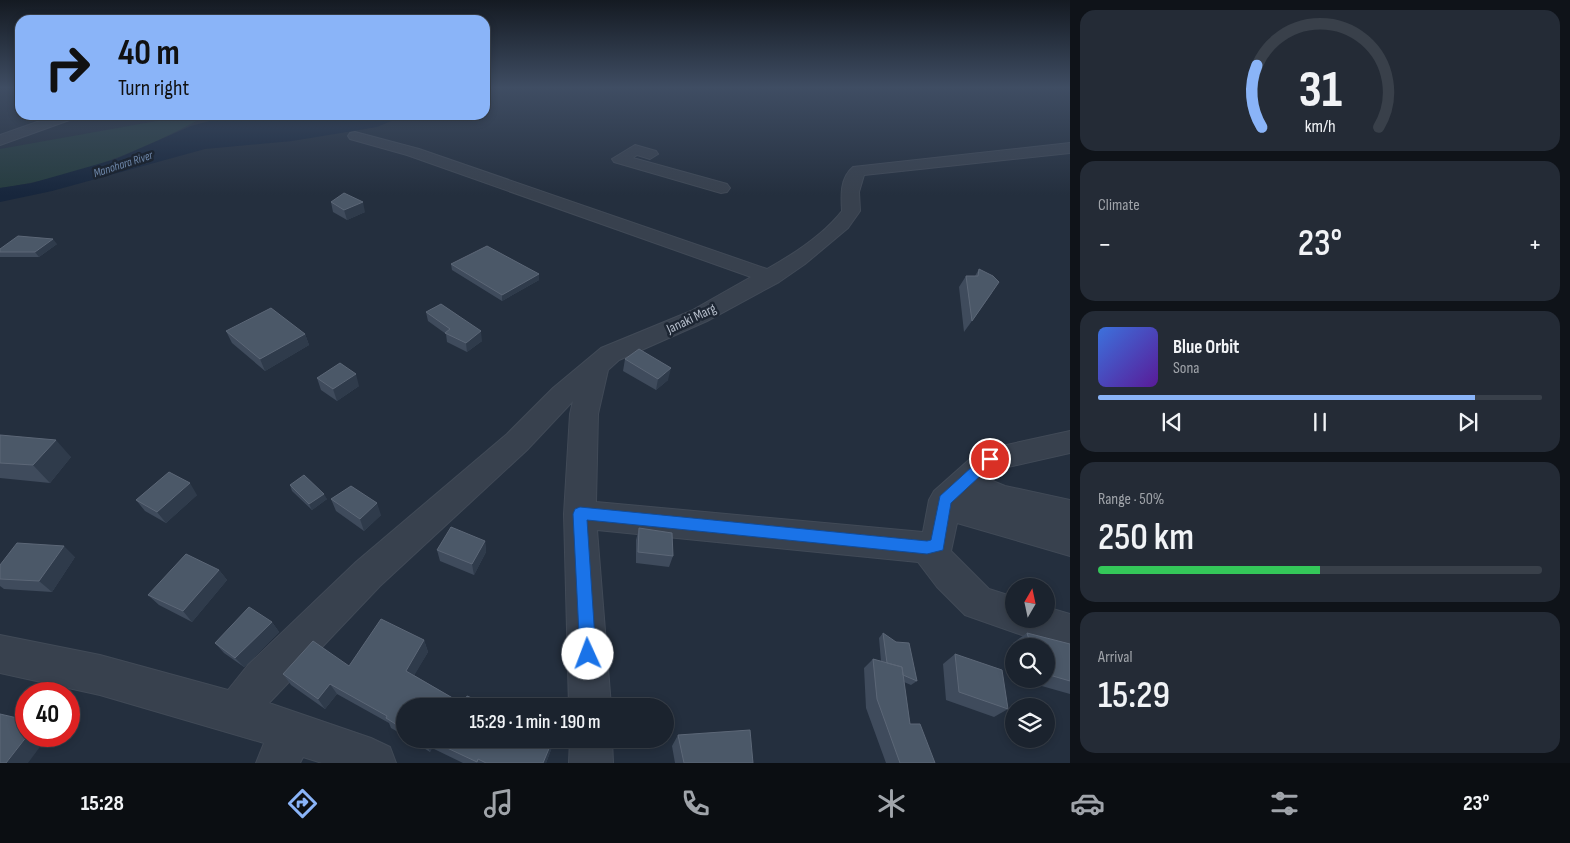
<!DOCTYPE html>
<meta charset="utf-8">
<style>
:root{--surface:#1b232e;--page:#242b36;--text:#f1f3f6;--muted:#a0a4aa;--line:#39404a;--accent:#8ab4f8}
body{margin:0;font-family:"Sofia Sans Condensed",sans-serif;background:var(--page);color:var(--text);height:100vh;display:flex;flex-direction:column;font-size:19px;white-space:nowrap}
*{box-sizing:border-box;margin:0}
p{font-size:16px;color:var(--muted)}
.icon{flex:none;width:28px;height:28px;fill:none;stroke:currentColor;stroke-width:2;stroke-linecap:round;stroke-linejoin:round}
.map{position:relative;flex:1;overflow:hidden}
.sheet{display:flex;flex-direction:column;gap:10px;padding:10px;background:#0f1319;width:500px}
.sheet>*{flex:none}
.hud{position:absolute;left:15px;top:15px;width:475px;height:105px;border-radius:15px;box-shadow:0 2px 8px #0003,0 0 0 1px var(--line);background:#8ab4f8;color:#111;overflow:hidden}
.needle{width:32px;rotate:9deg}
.controls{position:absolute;left:1005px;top:578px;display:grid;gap:10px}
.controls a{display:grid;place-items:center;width:50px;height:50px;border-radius:50%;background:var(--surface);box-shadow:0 2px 8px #0003,0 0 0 1px var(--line);font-size:25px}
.speed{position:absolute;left:15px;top:682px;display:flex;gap:10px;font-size:25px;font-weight:700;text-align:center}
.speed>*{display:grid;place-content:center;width:65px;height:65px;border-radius:50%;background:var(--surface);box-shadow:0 2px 8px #0003,0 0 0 1px var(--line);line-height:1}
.speed .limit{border:8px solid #d22;background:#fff;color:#111}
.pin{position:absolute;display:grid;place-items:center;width:42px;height:42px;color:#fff;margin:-21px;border:2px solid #fff;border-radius:50%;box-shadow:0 1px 5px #0007}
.me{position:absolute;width:55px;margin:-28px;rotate:358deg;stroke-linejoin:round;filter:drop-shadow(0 0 4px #0008)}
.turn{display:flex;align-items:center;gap:18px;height:105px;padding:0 20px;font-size:22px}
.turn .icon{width:65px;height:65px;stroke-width:2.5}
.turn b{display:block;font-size:35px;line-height:42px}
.big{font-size:38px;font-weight:600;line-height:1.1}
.sheet .card{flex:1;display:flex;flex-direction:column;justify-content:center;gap:8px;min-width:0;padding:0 18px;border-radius:15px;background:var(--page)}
.sheet .dial{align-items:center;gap:0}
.dial svg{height:130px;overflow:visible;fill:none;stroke:var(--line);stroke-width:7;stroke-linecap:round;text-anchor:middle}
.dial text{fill:var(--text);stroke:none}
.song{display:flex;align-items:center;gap:15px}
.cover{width:60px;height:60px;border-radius:8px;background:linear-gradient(135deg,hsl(220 70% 55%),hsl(270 70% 35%))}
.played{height:5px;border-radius:2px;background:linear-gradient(90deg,var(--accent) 85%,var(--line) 85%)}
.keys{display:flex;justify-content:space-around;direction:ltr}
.heat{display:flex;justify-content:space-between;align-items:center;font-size:28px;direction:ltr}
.charge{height:8px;border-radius:4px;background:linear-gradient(90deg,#34c759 50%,var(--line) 0)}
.trip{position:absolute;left:396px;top:698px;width:278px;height:50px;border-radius:25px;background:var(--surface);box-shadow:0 2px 8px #0003,0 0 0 1px var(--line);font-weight:600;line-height:50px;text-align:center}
.tab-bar{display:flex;height:80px;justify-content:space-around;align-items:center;background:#0b0e12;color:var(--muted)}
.tab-bar .icon{width:35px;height:35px}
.tab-bar .selected{color:var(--accent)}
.tab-bar b{font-size:22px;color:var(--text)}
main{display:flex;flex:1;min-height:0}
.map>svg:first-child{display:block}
</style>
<main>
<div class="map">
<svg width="1070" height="763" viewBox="0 0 1070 763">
<rect width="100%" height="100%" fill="#242f3e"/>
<path fill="#263c3f" d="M190,115H207C144,151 73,178 0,188V149Z"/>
<path fill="#17263c" d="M232,115H405L377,127L292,141L205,149L52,191L0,202V188L32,183L116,159L191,126Z"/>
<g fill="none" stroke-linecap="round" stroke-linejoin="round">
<g stroke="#414a57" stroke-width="2">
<path id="minor" d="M57,115H77L75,118L0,145V135Z
M355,132L419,149L767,269C794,254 823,235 842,211C841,195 840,178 853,167L1070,143V153L864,175L859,192L860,211L848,228L805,264L779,282L707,321L619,360L608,370L598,414L596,502L923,532L929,500L934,491L979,451L1070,431V453L999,469L988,479L1005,486L1070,500V556L957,523L951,551L989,589L1014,597V619H1046V607L1070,614V652L965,615L937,587L918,562L597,530L611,706H569L564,514L570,414L573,401L527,450L380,586L269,703L371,738L390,747L396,763H322L303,757L300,763H256L264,743L100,695L0,673V635L100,655L228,690L248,665L356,562L507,434L553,388L601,348L691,311L751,277L407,155L350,139L348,136L350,133Z
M635,145L656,151L658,154L650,159L637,155L633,158L727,184L730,188L727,192L721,193L614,162L612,159Z
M570,739H612L613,763H569Z"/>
</g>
<use href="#minor" fill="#38414e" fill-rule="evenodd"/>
</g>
<path fill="#3f4b5c" d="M331,202L365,212L347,220L333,212Z
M57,244L39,257H0V249Z
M451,264L539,274V280L502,301L452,270Z
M979,269L992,293L964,332L959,287L966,276H975Z
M426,312L482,341L467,352L447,342L446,334L428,321Z
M226,331L305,334L309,345L265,371L232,343Z
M625,359L668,380L656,390L623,371Z
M317,378L359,386L337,401L321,390Z
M0,435L71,457L50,483L0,478Z
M290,485L327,499L312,510L292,491Z
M197,495L166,523L145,511L136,500Z
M331,499L381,515L364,531L336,511Z
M639,528L673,556L669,567L636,563V540Z
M485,541L486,552L474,575L440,561L437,550Z
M75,557L52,592L4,589L0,586V565Z
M219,570L227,580L192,622L159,605L148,595Z
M272,622L279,632L244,667L224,653L215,643Z
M883,633L917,681L911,685L904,682L910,724L935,763H886L866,708L864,668L873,659L881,661L879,638Z
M1027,633L1070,644V694L1024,681L1023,679H1046V646H1014L1013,643Z
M424,640L428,652L414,675L463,704L491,706H405V736L391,728L389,723L337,694L325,709L291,685L283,674L349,666Z
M955,654L1008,709L994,717L946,700L943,664Z
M678,735L753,763H675L672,746Z
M409,739H554V742L546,763H463L432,748L430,752Z"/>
<path fill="#2f3b4b" d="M363,202L365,212L347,220L344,210Z
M53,239L57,244L39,257L35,252Z
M539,274V280L502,301V295Z
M481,331L482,341L467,352L466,343Z
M305,334L309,345L265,371L260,359Z
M671,368L668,380L656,390L658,379Z
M356,374L359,386L337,401L333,389Z
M56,440L71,457L50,483L33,465Z
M190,483L197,495L166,523L157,512Z
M324,494L327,499L312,510L309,504Z
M377,503L381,515L364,531L360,519Z
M485,541L486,552L474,575L472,564Z
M64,546L75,557L52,592L39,581Z
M219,570L227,580L192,622L183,611Z
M272,622L279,632L244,667L235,658Z
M424,640L428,652L411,681L406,671Z
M330,684L337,694L325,709L318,699Z
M27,736H48L28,763H6Z
M428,739L432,748L430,752L426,743Z
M553,739H554V742L546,763H543Z"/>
<path fill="#4b5868" stroke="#5c6777" d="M344,193L363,202L344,210L331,202Z
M18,236L53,239L35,252H0V249Z
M487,246L539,274L502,295L451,264Z
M979,269L993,276L999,282L972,321L966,276H978Z
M441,304L481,331L466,343L445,333L450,329L426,312Z
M271,308L305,334L260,359L226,331Z
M639,349L671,368L658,379L625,359Z
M340,363L356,374L333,389L317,378Z
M0,435L56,440L33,465L0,463Z
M169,472L190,483L157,512L136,500Z
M304,475L324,494L309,504L290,485Z
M351,486L377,503L360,519L331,499Z
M451,527L485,541L472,564L437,550Z
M639,528L672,533L673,556L638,552Z
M17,543L64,546L39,581L0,579V565Z
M186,554L219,570L183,611L148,595Z
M249,607L272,622L235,658L215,643Z
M381,619L424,640L406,671L463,704L467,696L491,706H405V730L386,718L387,716L330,684L318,699L283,674L313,641L349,666Z
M883,633L896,642L909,643L917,681L903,675L902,667L887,663Z
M1027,633L1070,644V681L1046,674V646H1031Z
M955,654L1002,670L1008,709L959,692Z
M873,659L902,667L910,724H920L935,763H900L877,699Z
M0,714L26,720L27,736L6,763H0Z
M750,730L753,763H684L678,735Z
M419,739H553L543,763H486L478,759L477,762L428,739L426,743Z"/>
<linearGradient id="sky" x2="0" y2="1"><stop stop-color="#141a22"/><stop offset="0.45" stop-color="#3f4d63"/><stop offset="1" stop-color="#3f4d63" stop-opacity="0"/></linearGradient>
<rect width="1070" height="195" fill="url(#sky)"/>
<path fill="#1a73e8" stroke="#114b97" d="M990,454L994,455L996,459L994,463L951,503L943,550L927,554L587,520L596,654L594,659L588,662L582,659L580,654L573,514L575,509L580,507L927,541L931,540L940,496L985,455Z"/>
<g text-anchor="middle" stroke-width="5" stroke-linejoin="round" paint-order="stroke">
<g font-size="12" font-style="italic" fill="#6d86a8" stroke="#1d2633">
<text transform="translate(123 164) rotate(-18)" y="4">Manohara River</text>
</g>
<g font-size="14" fill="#b4bcc9" stroke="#1d2633">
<text transform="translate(691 318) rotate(-25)" y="5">Janaki Marg</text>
</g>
</g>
</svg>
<div class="controls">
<a><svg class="needle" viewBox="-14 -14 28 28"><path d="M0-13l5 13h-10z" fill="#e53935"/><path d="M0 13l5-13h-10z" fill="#a0a4aa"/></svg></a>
<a><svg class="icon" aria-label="search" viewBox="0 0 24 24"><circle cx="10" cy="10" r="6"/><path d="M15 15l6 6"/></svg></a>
<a><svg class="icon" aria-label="layers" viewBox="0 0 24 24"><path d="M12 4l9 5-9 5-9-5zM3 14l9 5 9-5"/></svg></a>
</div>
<div class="speed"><div class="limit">40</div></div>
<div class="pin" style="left:990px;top:459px;background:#d93025"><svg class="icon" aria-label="arrive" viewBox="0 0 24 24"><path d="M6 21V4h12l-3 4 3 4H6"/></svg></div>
<svg class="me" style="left:588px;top:654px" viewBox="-20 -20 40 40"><circle r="19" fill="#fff"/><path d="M0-13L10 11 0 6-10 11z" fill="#1a73e8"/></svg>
<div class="trip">15:29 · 1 min · 190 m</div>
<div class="hud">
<div class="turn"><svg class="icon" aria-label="right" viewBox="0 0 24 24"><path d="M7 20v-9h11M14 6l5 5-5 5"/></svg><div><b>40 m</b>Turn right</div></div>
</div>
</div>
<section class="sheet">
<div class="card dial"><svg viewBox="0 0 100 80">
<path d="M14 69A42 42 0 1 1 86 69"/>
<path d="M14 69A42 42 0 0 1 11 31" stroke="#8ab4f8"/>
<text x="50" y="56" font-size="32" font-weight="700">31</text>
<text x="50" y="72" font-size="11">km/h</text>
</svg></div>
<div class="card"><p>Climate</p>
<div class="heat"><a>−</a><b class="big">23°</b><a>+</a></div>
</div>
<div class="card">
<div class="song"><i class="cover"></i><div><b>Blue Orbit</b><p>Sona</p></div></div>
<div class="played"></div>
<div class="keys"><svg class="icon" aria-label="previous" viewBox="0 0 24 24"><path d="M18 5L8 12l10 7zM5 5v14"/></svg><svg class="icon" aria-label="pause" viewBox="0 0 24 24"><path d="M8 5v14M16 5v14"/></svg><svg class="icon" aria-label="next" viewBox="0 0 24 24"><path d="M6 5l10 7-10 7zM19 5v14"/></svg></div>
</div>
<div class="card"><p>Range · 50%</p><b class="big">250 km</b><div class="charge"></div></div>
<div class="card"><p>Arrival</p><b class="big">15:29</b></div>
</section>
</main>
<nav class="tab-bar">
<b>15:28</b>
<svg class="icon selected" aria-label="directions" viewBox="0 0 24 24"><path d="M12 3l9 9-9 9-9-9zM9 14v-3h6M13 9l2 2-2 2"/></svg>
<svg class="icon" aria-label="music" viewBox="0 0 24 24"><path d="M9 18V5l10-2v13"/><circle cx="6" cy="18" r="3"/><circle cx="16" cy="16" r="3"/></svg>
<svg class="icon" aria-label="phone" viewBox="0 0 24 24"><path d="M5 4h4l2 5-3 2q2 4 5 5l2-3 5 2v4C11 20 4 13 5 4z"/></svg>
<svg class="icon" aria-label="climate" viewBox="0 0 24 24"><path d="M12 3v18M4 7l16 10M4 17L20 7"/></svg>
<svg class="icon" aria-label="car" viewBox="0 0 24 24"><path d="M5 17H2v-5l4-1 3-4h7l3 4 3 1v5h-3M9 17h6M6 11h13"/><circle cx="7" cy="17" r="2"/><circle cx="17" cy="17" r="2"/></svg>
<svg class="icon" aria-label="filters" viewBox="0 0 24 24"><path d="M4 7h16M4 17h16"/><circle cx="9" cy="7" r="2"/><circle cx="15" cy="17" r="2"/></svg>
<b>23°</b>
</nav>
